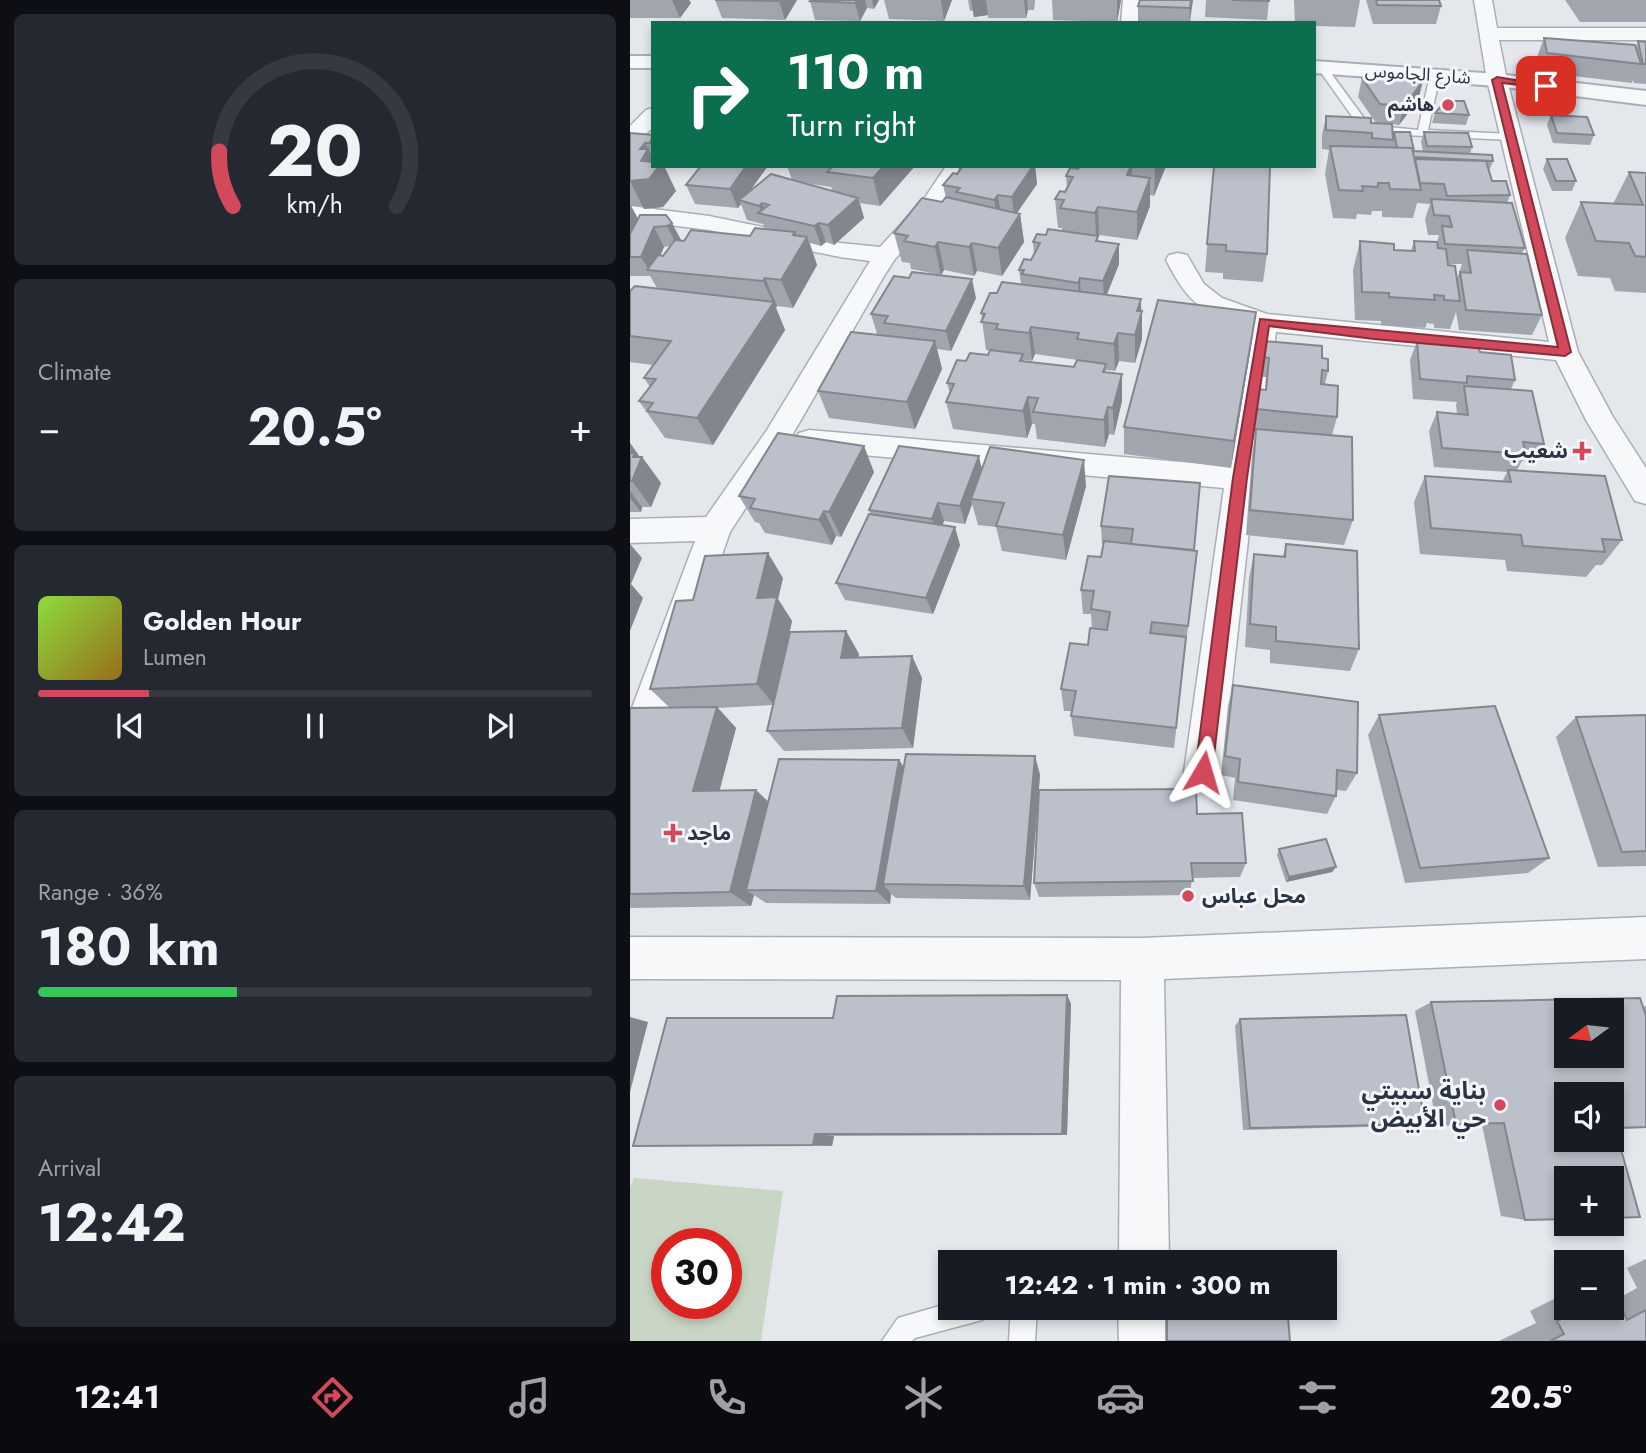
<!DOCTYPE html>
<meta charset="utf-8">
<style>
:root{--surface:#171b24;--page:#242831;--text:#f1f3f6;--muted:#9ea1a6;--line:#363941;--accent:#d1495b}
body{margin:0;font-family:Jost,"Noto Sans Arabic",sans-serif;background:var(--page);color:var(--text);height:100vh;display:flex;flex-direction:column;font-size:26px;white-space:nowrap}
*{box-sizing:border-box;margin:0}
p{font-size:23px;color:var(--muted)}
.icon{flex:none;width:38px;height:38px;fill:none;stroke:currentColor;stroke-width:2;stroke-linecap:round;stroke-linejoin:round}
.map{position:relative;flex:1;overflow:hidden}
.side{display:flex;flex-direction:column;gap:14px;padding:14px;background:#0d0f14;width:630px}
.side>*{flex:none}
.hud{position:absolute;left:21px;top:21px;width:665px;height:147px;border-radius:0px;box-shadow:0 4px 10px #0003;background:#0b6e4f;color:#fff;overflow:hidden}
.needle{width:46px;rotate:255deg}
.fabs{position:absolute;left:924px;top:998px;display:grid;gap:14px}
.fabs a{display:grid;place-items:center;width:70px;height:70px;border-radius:0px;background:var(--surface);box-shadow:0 4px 10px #0003;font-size:35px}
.speed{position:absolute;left:21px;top:1228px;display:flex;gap:14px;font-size:35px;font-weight:700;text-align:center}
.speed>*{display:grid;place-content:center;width:91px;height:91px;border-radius:50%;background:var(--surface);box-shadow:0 4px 10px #0003;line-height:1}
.speed .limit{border:10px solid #d22;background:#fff;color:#111}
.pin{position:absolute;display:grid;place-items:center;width:60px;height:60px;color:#fff;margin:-30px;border-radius:14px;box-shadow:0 4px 10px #0006}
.me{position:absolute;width:77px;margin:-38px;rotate:7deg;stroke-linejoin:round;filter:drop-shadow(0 0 5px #0008)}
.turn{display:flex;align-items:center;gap:24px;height:147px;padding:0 21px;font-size:32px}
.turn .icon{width:91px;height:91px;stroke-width:2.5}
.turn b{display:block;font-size:49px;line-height:60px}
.big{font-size:52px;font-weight:700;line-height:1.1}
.side .tile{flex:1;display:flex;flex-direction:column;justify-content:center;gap:10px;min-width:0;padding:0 24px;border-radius:10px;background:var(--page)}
.side .dial{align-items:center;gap:0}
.dial svg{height:182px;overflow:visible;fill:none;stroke:var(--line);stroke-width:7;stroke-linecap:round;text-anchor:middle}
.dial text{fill:var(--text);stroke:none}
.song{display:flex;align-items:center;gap:21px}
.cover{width:84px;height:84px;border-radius:10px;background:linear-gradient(135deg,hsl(90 70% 55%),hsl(40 70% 35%))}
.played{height:7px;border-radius:4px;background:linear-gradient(90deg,var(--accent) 20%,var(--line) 20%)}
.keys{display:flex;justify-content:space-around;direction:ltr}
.heat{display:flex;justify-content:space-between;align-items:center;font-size:38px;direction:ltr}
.charge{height:10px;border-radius:5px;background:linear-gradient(90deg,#34c759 36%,var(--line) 0)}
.trip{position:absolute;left:308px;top:1250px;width:399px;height:70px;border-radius:0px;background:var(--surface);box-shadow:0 4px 10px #0003;font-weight:700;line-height:70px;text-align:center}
.tabs{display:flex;height:112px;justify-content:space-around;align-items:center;background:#090b0e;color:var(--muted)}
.tabs .icon{width:49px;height:49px}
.tabs .current{color:var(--accent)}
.tabs b{font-size:32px;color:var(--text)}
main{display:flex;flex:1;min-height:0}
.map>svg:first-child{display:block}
</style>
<main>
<section class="side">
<div class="tile dial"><svg viewBox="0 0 100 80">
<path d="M14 69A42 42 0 1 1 86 69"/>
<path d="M14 69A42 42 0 0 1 8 45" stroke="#d1495b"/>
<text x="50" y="56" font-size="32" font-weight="700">20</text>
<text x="50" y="72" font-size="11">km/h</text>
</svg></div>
<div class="tile"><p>Climate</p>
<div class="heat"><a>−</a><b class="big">20.5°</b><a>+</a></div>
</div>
<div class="tile">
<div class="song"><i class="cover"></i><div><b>Golden Hour</b><p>Lumen</p></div></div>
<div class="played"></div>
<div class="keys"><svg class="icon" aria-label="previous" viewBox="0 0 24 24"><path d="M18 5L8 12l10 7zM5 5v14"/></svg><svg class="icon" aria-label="pause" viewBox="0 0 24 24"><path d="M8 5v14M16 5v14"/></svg><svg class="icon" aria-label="next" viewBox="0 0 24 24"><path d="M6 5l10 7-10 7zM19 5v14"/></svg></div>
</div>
<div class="tile"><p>Range · 36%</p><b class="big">180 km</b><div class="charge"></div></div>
<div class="tile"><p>Arrival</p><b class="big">12:42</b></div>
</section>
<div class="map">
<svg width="1016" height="1341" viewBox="0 0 1016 1341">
<rect width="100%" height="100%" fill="#e4e7ec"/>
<path fill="#c9d6c5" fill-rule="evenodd" d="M4,1178L153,1191L131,1341H0V1187ZM37,1244H96V1304H37Z"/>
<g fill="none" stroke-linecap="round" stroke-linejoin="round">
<g stroke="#a9aeb7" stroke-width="3">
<path id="service" d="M689,65H695L739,125L788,130L800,75L805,72L810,75L798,130L881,134L886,137L881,140L752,134L731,129L687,67Z
M320,1303V1307H365L361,1316L352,1320L285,1338L282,1341H252L268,1318Z
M381,1307H407L405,1341H379Z"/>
</g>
<g stroke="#a9aeb7" stroke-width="3">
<path id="minor" d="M493,0H511L509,23H491Z
M844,0H862L867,28H1016V40H869L877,80L948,352L983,417L1016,468V504L1005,501L956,420L926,360L646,332L625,478L592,772L586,784L573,789L560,784L554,772L594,488L179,450L169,447L164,440L169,433L179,430L597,466L620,326C569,308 562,309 536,260L539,255L548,253L557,255L574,284L592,298L637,314L919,342L857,80Z
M23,108V127L7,143L0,145V126L16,110Z
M316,166H338L311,208L265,259L254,276L157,444L100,532L19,763L13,775L0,780V713L65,541L0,543V519L76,517L137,430L240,261L210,257L79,230L0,220V206L79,216L210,243L250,247L294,199Z
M1016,917V959L534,979L539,1262H489L491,980L0,979V937L512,938Z
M488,1307H540L541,1341H489Z"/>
</g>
<g stroke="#a9aeb7" stroke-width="4">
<path id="tertiary" d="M0,56H23V68H0Z
M684,61L867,74L1016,91V105L867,86L684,73Z"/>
</g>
<use href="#service" fill="#f7f8fa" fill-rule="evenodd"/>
<use href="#minor" fill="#f7f8fa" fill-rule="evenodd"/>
<use href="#tertiary" fill="#f7f8fa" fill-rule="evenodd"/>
</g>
<path fill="#a1a5ae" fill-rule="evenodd" d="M0,0H59L61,3L50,18H0Z
M85,0H167L155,20L92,18Z
M181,0H249L244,9L237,8L230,21L185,20L180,1Z
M254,0H322L314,21L259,19Z
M338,0H405V3L404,10H398L396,18H358V15L344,17L343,11H340Z
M422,0H491L487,22L423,20Z
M563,0L560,23H508V6Z
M576,0H639L637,20L575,17Z
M664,0H730L725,27L684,26V23H665Z
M736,0H809L811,6L806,24H743Z
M935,0H1016V22H950Z
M914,38L1006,47L1008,41L1016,42V84L1004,83L1003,80L1002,83L910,72L907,57Z
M732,78L793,81L788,100L769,125L762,124L763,136L764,132L784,151L793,152L791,142L794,132L842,147L840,154L863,161L859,171L862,181L880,195L877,203L895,248L892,253L912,315L902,335L829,330L826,312L820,329L804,328V324L797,323L795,328L751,325V321L725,320L723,270L730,241L764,250L781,251L784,241L807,242L809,235H798L795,219L800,204L787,203L783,218L752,217V211H742L741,215L727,214L726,219L703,218L695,174L699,150L692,149V135L696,116L746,123L728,97ZM818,264H832L827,279Z
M805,113L839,115L836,125L802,123Z
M921,115L964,135L960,145L923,143L917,125Z
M0,133L23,135V166L35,168L46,191L33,207L14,209L12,206H1L8,218L36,215L51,240L120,236L135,229L133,224L117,220L111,204L108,208L65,204L56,185L121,191L162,180L157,166H285L250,206L230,203L234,218L204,245L196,242L191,246L180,243L187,265L163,308L147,306L146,308L155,330L83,445L35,438L9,401L20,387L14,378L23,365L0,362V291L27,288L20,276H0ZM175,183L201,187L203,191ZM40,246L33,256L30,255L34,247Z
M917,159L946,181L942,191H922L913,169Z
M328,166H405L407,184L387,213L390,214L394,242L372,276L347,271L344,276L314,270L311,275L281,269L280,263L272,262L264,233L312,202L316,198L313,185L327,174L329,171Z
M446,166H536L524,196L520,195V206L507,240L469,235L468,238V241L489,264L477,295L511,299L512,339L505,363L489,361L485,371L476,370V372L492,374V401L484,435L479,434L475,447L407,439L405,424H402L397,438L323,429L316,402L320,394L317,383L336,361L358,355L360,350H356L351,313L367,293L391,284L389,270L401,260L404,254L403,242L416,235L432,231V228H428L425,199L435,192L437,188L436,176L446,169ZM405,354L448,360L444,367L395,362L394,360L402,361Z
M584,166L637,254L633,282L593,279V273L575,272Z
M999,172L1016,173V293L985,291L980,278L948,276L935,238L951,202L983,204Z
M346,298L321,351L307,349L312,369L285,429L199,418L188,391L258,336L247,334L241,314Z
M622,340L601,468L494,454V427Z
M634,341L692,358L698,371L695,384L707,417L702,435L723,520L714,545L616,535L622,455L626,429L682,434L623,428L628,389H635L636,377H630Z
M787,341L850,352L885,380L881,389L914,444L903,462L892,461L887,470L992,540L972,565H966L956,577L877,571L875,560L790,554L784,502L795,476L872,482L877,472L804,467L799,431L807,412L827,414L826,405L827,402L783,399L780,360Z
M0,443L10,457H12L31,483L21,507H12L11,512H0Z
M352,470L456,486L436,560L372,551L366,527L348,525L342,504L335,524L314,521L312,525L330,545L303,614L215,600L206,583L241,514L239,510Z
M244,472L211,537L206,536L202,545L135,533L129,523L125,522L109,496Z
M479,476L564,550V575L544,748L444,736L441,716L442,711H434L431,689L458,645L462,629L461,614H453L451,590L471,557L473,544H472L471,526Z
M656,544L729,649L720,671L640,663V650L615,647L619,578L624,554L653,556Z
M153,578L148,599L162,621L154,660L216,631L229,654L228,657L282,656L292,678L283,748L154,751L137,731L143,705L88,708L106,728L89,790L138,802L269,760L274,767L405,756L410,775L400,900L266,898L261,894L260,904L136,903L124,895L121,906L0,908V708H40L20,689L63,600Z
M603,685L727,773L716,791L706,790V796L697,814L603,800L605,778L591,775L598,706Z
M749,715L919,858L898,873L775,883L738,735Z
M1016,715V866L968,867L926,737L946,717Z
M567,814L616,863L610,877L562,878L560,895L409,897L404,883Z
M649,849L706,867L702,872L656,882L647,855Z
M437,995L441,1004L437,1135L204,1136L202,1146H3L203,1018Z
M801,1002L1013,1007L1016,1006V1128L985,1129L895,1220L871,1216L852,1125L807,1126L785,1011Z
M610,1019L795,1124L779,1126L613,1130L605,1026Z
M552,1259L633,1260L636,1262H552Z
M1016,1259V1341H869L906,1323L900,1311L936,1293V1307H982V1292L984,1293L987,1299L1007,1288L997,1268Z
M535,1307H649L658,1317L660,1341H535Z"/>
<path fill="#83868d" d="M42,0H59L61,3L50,18Z
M150,0H167L155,20L149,1Z
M227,0H235L237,8L230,21L225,3Z
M242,0H249L244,9Z
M311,0H322L314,21Z
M341,0H356L358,15L344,17Z
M394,0H397L398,10L396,18Z
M487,0H491L487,22Z
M561,0H563L559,23L560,8Z
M793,81L788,100L769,125L774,106Z
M15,143L23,158V166H36L35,168L46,191L33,207L14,209L0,181L11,161L10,149Z
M116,166H138L113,201L109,200L111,204L108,208L100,189Z
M254,166H285L250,206L243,178Z
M403,166H405L407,184L384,217L382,197Z
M502,166V193L497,175Z
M525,166H536L524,196L525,168Z
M520,178V206L507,240V212Z
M368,195L371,215L367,219L364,200Z
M228,198L234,218L204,245L198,225Z
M132,203L137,215L132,214L129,206Z
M0,204L11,225L0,249Z
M468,207L469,235L468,238L469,256L467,260L465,213Z
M390,214L394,242L372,276L368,248Z
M42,223L52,242L47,246L37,226Z
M189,223L196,242L191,246L184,226Z
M24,227L34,247L24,271L19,270L11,257Z
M165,232L171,247L177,237L187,265L163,308L151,280L163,235Z
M308,242L314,270L311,275L305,247Z
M342,243L347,271L344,276L339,247Z
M489,244V264L474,301L473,281Z
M135,278L147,306L146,308L155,330L83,445L67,418L143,303L133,281Z
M450,278L451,297L449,302L448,283Z
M342,279L346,298L321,351L316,331Z
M511,299V316L512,311V339L505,363V335L507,311Z
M626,312L622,340L601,468L604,441Z
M401,327L405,354L402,361L399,333Z
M488,333L489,361L485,371L484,344Z
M305,341L312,369L285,429L277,402Z
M492,374V401L484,435L483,408Z
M398,397L402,424L397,438L393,411Z
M478,407L479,434L475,447L474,420Z
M0,443L11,459L12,457L31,483L21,507L2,481Z
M234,446L244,472L211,537L199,512Z
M349,456L353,475L341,499L342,504L335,524L330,506Z
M454,460L456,486L436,560L433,535Z
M0,491L12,507L11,512L0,498Z
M308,503L314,521L308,537L302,519Z
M194,511L206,536L202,545L189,520Z
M325,527L330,545L303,614L296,598Z
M0,544L12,558L1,584L13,598L0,631Z
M138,553L153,578L148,599L162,621L144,705L127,684V598Z
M216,631L229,654L224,680L211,658Z
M282,656L292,678L283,748L272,728Z
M87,707L106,728L85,808L63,791Z
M405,756L410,775L400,900L394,886Z
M269,760L281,778L253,884L261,894L260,904L246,891Z
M126,790L144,807L116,890L124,895L121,906L100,892Z
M706,867L702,872L656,882L659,877Z
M437,995L441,1004L437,1135L432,1134Z
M0,1017L18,1022L0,1092Z
M185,1134L204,1136L202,1146L183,1145Z"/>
<path fill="#bbc0ca" stroke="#83868d" stroke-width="2" fill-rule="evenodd" d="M85,0H150L149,1Z
M181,0H227L225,3L180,1Z
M510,0H561L560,8L508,6Z
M602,0H639V1Z
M746,0H809L811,6L747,5Z
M914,38L1005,45L1011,64L917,53Z
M1008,41L1016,42V64H1013Z
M732,78L793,81L774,106L750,104Z
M816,101H834L839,115L805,113Z
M921,115L957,117L964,135L927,133Z
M696,116L741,118V123L762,124L763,140L742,138V133L696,130Z
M764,132H780L784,151L862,155L863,161L784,157L782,148H767Z
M794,132L838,133L842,147L797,146Z
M0,133L23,135L20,143H15L10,149H18L11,161L23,162V166H29L19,179L0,181Z
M700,146L782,148L791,190L760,189L759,183H748V187L732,186L733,191L709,190Z
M785,159L856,161L862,181H876L880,195L817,196L814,184L790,183Z
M917,159H937L946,181H926Z
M71,166H116L100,189L56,185Z
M203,166H254L243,178L197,172Z
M328,166H403L382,197L368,195L364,200L326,192L330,188L313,185L323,173L327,174L332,167Z
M450,166H501L497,175L520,178L507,212L468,207L465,213L430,208L434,200L425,199L430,191L435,192L443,177L436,176L440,168L448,169Z
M584,166H640L637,254L596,251V245L577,244Z
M999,172L1016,173V257L1005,256L999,243L966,241L951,202L1013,205Z
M141,174L228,198L198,225L189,223L184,226L128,213L139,205L132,203L129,206L109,200Z
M316,197L390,214L368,248L342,243L339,247L308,242L305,247L274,241L278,236L264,233L292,198L312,202Z
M801,199L882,203L895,248L815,244L812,226L822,227L819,216L804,215Z
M10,215H36L42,223L37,226L24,227L11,257H0V234Z
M125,228L165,232L163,235L177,237L151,280L135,278L133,281L17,270L28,255L33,256L45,240L54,241L61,230L120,236Z
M418,229L468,236L466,241L489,244L473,281L450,278L448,283L392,274L394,270H389L394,259L401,260L410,243L403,242L407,234L416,235Z
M730,241L764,244V250L785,251L784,241L807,242L808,248L816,249L818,265L825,266L830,301L814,300V296L804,295L805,300L759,297V293L732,292Z
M837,250L897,254L912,315L836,310L830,272L841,273Z
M282,272L342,279L316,331L254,323L258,316L241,314L264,276L279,278Z
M372,282L511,299L507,311H512L505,335L488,333L484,344L447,339L449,333L401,327L399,333L366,329L368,324L351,322L355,314L351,313L360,293H367Z
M5,286L144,302L67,418L17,411L23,403L9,401L26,379L14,378L41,341L0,336V291Z
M528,300L626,312L604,441L494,427Z
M221,332L305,341L277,402L188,391Z
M634,341L692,346V358L698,359V371L692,370L691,384L708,386L707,417L626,409L628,389L636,390L639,358L633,357Z
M787,341L848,346L850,352L881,355L885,380L837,376V383L790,379Z
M360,350L393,354L390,361L444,367L447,360L476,364L473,372L492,374L483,408L478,407L474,420L403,412L408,398L398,397L393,411L316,402L324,384L317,383L327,360L336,361L340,353L358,355Z
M834,386L902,391L914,444L893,442L896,454L812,448L807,412L838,415Z
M626,429L722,437L723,520L620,510Z
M148,433L234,446L199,512L194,511L189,520L120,508L125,499L109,496Z
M269,446L349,456L330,506L308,503L302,519L239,510Z
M360,447L454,460L433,535L366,526L374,503L341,499Z
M0,453H5L3,457H12L2,481H0Z
M878,470L975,476L992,540L972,539L975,552L893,546L891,535L801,528L795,476L881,482Z
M479,476L570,483L564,550L501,544L503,529L471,526Z
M239,514L325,527L296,598L206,583Z
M474,541L567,551L558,626L522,622L520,633L556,637L546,728L441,716L446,691L431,689L440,643L458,645L460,628L477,630L480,612L461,609L464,591L451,590L458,556L471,557Z
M656,544L727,551L729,649L646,641V627L620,624L624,554L655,557Z
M138,553L127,598L147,597L127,684L20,689L46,601L63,600L75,556Z
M216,631L211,658L282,656L272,728L137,731L160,632Z
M603,685L728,702L727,773L707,770L706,796L608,782L610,759L595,756Z
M865,706L919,858L790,868L749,715Z
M87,707L63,791L126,790L100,892L0,894V708Z
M1016,715V851L992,852L946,717Z
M276,754L405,756L394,886L253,884Z
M149,759L269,760L246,891L116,890Z
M566,789L567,814L612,813L616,863H561L563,881L404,883L409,790Z
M696,839L706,867L659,877L649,849Z
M437,995L432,1134H185L183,1145L3,1146L37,1018H203L207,996Z
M1010,998L1016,1016V1127L985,1128L1010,1217L982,1218V1178H936V1219L895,1220L874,1123L826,1124L801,1002ZM936,1010H982V1055H936ZM936,1094H982V1139H936Z
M776,1015L795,1124L620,1128L610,1019Z
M984,1293L997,1320L1016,1310V1341H920L934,1334L927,1321L955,1307H982V1294Z
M557,1307H644L645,1317H658L660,1341H537V1315L557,1316Z"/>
<path fill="#d1495b" stroke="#882f3b" stroke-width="2" d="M867,77L921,86L916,88L872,83L941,352L935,356L744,339L639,326L617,478L582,772L579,778L573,780L567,778L565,772L603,478L630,319L928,347L862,80Z"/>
<g fill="#d1495b" stroke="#f4f6f9" stroke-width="2.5">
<circle cx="818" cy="105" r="7"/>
<path d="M948.5 440.5h7v7h7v7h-7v7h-7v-7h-7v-7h7z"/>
<path d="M39.5 822.5h7v7h7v7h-7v7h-7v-7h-7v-7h7z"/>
<circle cx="558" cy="896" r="7"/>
<circle cx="870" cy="1105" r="7"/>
</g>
<g text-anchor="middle" stroke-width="6" stroke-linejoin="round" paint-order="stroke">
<g font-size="18" fill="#2b3445" stroke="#f4f6f9">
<text transform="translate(788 74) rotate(4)" y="6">شارع الجاموس</text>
</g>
<g font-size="18" font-weight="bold" fill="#2b3445" stroke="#f4f6f9" text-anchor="end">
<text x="804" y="111">هاشم</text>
</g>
<g font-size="21" font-weight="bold" fill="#2b3445" stroke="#f4f6f9" text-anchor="start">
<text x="938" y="458" text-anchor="end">شعيب</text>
<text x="57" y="840">ماجد</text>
<text x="572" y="903">محل عباس</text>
</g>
<g font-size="24" font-weight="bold" fill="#2b3445" stroke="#f4f6f9" text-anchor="end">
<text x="856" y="1099">بناية سبيتي<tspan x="856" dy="28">حي الأبيض</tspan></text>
</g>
</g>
</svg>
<div class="fabs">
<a><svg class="needle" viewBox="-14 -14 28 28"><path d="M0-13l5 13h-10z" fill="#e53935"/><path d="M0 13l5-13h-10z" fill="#9ea1a6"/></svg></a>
<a><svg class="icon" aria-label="sound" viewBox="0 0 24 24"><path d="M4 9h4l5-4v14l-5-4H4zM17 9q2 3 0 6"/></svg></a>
<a>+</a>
<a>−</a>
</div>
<div class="speed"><div class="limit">30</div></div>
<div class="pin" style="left:916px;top:86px;background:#d93025"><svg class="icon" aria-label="arrive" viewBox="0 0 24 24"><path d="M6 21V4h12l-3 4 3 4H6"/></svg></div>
<svg class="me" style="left:573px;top:772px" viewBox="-20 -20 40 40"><path d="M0-17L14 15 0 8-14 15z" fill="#d1495b" stroke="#fff" stroke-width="4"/></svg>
<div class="trip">12:42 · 1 min · 300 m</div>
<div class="hud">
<div class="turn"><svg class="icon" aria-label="right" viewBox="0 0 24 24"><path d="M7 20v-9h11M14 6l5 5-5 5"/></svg><div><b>110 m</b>Turn right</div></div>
</div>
</div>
</main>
<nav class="tabs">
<b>12:41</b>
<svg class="icon current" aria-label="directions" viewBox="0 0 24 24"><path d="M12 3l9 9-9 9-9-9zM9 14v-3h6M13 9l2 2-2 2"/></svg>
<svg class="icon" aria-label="music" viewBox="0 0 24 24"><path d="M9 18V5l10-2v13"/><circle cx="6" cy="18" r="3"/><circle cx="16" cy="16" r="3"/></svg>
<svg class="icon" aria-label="phone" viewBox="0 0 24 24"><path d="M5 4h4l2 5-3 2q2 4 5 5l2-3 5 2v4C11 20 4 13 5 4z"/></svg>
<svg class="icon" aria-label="climate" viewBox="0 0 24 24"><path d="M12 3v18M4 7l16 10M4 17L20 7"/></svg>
<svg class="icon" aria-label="car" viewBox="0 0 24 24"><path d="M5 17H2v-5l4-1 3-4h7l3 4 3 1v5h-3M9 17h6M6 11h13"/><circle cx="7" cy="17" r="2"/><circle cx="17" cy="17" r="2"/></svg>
<svg class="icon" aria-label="filters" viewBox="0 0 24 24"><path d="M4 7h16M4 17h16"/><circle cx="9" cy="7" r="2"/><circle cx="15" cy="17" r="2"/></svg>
<b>20.5°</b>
</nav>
